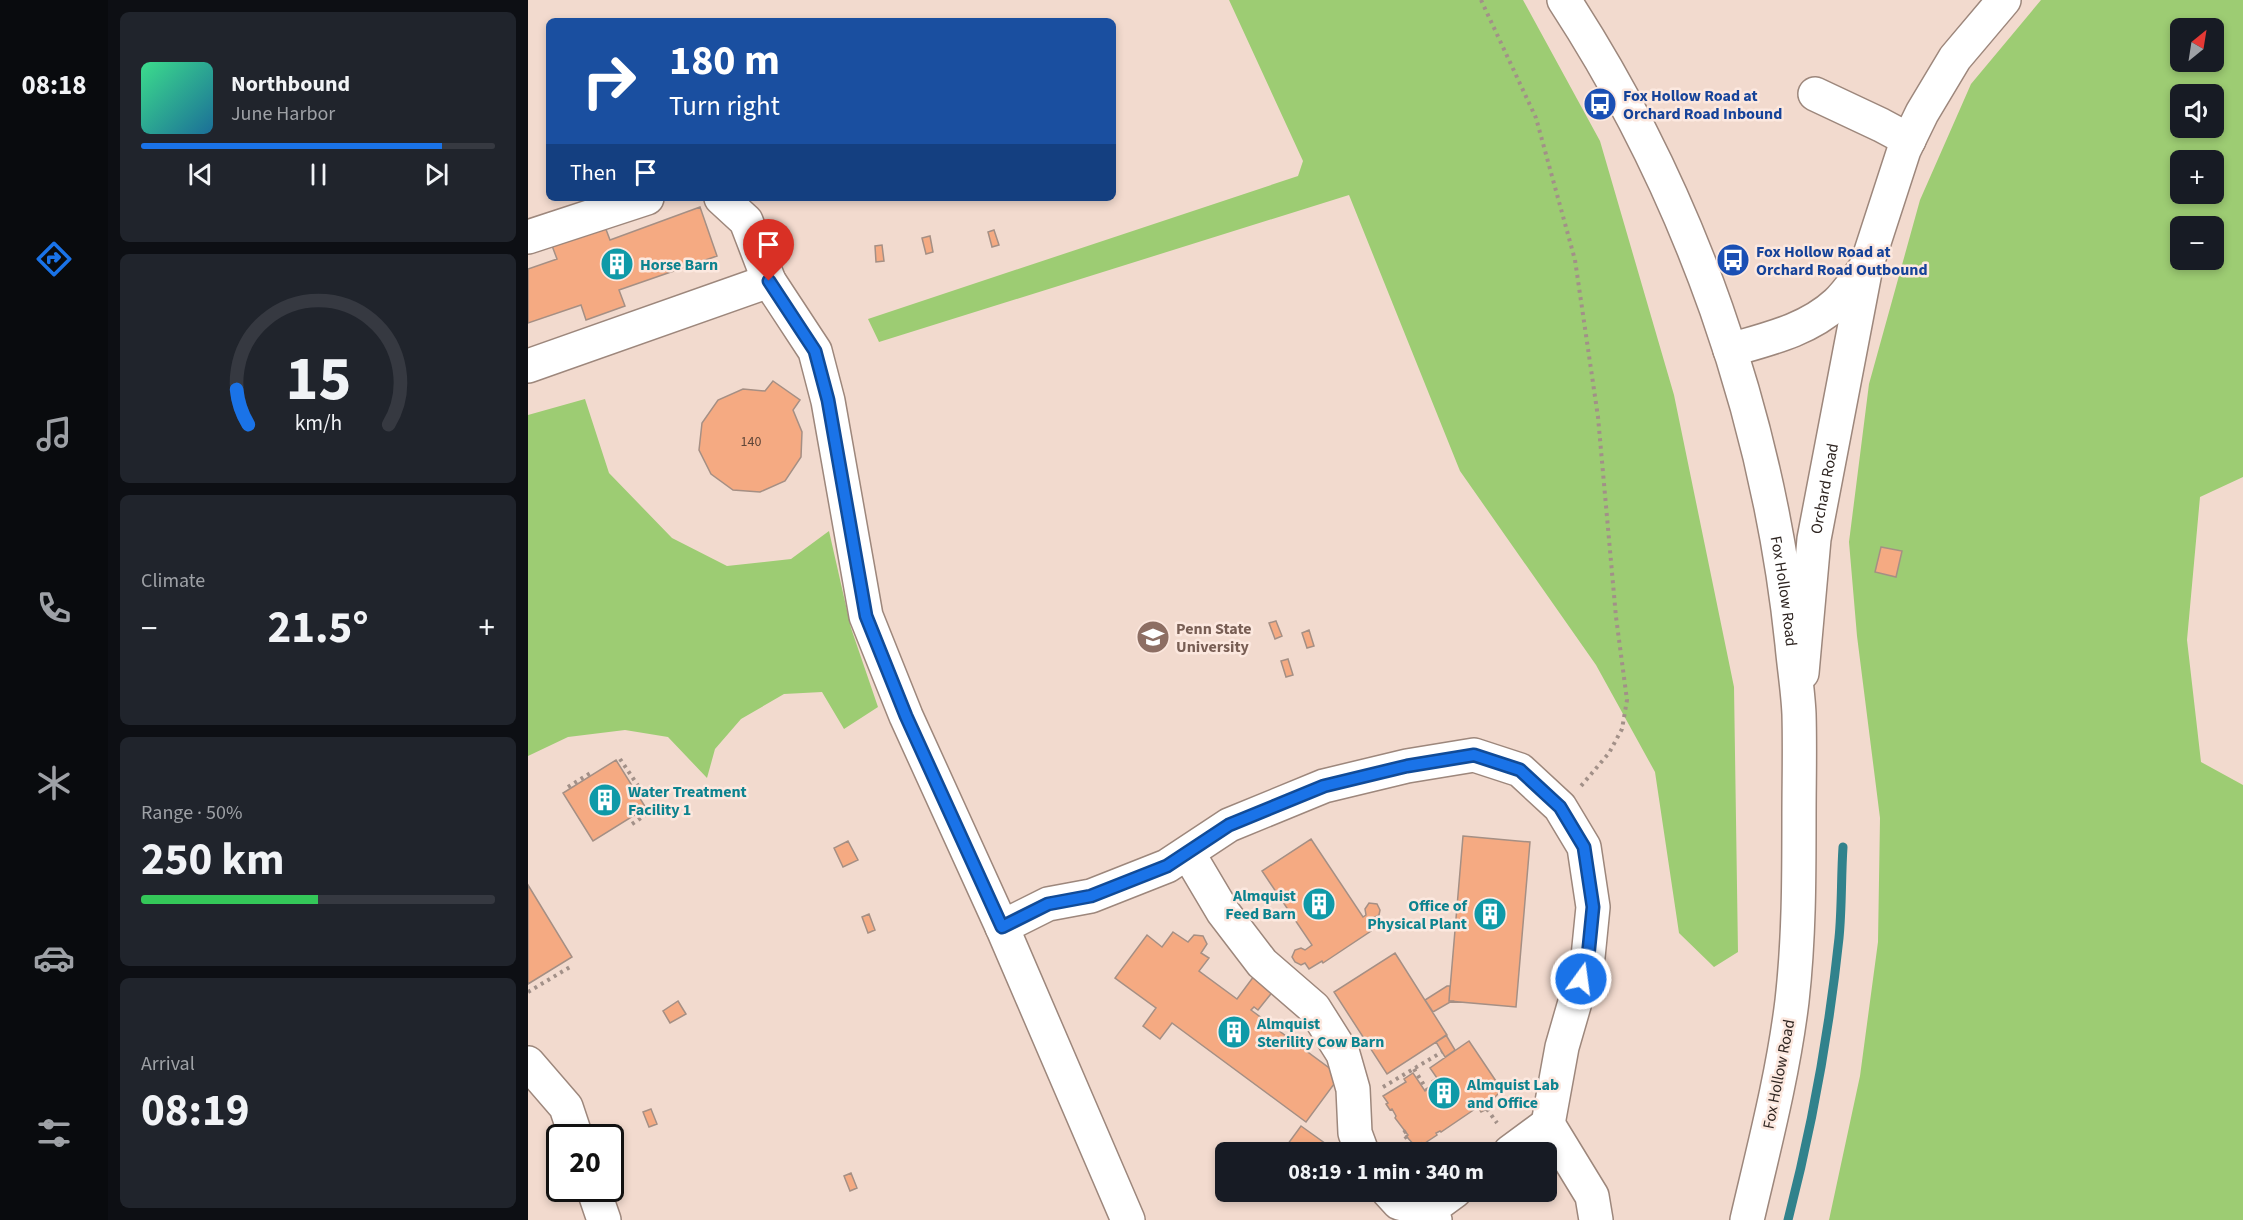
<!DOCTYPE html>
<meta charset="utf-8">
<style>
:root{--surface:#171b24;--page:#20242c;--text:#f1f3f6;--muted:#9ea1a6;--line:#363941;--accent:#1a73e8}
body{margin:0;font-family:"Source Sans 3",sans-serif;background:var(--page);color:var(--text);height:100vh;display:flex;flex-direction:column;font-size:22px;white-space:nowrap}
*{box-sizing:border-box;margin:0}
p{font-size:20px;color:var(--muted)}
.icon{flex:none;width:33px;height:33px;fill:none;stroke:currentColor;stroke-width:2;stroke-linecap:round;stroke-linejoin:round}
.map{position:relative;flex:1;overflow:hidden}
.drawer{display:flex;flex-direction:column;gap:12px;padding:12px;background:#0d0f14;width:420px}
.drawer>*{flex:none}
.guide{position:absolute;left:18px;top:18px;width:570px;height:183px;border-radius:9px;box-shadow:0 3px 9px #0003;background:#1a4fa0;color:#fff;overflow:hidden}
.needle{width:39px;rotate:30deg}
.tools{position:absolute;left:1642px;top:18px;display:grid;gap:12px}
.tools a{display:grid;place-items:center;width:54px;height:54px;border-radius:9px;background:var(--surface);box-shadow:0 3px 9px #0003;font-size:30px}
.speed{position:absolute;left:18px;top:1124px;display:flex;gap:12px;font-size:30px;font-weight:700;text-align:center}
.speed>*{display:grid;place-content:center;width:78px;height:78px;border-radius:50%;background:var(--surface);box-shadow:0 3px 9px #0003;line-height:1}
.speed .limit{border:3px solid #111;border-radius:9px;background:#fff;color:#111}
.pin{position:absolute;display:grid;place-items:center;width:51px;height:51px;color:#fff;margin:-62px -26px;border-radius:50% 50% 50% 0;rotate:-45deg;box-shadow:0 0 6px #0007}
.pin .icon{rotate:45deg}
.me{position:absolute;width:66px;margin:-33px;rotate:14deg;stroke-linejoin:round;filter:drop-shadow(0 0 4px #0008)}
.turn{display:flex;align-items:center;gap:21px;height:126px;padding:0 24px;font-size:27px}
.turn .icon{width:78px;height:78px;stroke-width:2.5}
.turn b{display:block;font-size:42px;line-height:51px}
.then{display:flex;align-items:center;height:57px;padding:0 24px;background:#0003;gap:12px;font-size:22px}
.big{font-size:45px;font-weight:700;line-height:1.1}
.drawer .tile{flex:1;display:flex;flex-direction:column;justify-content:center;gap:9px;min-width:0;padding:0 21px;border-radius:9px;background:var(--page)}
.drawer .dial{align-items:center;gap:0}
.dial svg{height:156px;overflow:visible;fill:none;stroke:var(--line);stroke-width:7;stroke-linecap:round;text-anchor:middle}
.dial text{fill:var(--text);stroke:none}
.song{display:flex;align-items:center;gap:18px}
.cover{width:72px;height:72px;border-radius:9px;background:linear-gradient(135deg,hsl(150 70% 55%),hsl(200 70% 35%))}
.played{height:6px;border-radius:3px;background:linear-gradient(90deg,var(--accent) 85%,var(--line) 85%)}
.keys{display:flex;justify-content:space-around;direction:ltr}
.heat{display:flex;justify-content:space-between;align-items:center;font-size:33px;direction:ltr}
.charge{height:9px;border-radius:4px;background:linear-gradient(90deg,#34c759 50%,var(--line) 0)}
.trip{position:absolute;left:687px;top:1142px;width:342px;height:60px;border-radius:9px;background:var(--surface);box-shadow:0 3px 9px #0003;font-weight:700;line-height:60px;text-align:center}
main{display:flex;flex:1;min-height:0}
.tab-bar{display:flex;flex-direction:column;width:108px;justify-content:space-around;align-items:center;background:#090b0e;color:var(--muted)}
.tab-bar .icon{width:42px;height:42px}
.tab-bar .current{color:var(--accent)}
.tab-bar b{font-size:27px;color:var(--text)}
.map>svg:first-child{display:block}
</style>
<main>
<nav class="tab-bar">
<b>08:18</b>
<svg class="icon current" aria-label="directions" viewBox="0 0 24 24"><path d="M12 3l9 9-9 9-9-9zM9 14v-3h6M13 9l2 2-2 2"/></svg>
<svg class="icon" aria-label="music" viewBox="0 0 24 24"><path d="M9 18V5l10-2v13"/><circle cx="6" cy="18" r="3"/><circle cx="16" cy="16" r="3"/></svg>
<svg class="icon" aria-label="phone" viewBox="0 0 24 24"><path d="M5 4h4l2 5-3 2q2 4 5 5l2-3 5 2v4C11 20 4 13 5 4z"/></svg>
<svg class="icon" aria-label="climate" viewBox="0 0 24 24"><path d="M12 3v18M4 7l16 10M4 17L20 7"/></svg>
<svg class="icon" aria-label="car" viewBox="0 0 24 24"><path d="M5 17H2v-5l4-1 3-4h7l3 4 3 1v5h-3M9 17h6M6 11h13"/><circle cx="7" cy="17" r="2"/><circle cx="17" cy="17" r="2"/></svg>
<svg class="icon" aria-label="filters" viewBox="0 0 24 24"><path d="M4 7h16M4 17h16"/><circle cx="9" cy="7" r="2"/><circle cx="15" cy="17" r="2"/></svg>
</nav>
<section class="drawer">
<div class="tile">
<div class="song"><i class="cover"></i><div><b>Northbound</b><p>June Harbor</p></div></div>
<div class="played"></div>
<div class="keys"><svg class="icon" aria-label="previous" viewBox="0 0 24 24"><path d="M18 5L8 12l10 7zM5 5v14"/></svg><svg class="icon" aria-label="pause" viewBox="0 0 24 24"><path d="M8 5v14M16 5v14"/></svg><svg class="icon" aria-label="next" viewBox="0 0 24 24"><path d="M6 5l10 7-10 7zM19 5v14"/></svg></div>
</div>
<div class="tile dial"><svg viewBox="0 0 100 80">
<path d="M14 69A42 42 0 1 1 86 69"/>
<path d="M14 69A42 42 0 0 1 8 51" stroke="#1a73e8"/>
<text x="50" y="56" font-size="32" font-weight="700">15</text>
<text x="50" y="72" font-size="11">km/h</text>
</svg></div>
<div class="tile"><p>Climate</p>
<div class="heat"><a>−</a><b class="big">21.5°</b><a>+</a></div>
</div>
<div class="tile"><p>Range · 50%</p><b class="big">250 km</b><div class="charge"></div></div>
<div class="tile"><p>Arrival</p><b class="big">08:19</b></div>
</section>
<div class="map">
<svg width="1715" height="1220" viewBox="0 0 1715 1220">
<rect width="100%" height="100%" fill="#f2dace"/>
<path fill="#9dcc73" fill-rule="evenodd" d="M701,0H995L1072,141L1146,395L1206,687L1210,952L1186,967L1151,933L1127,772L1068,665L932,471L821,195L351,342L340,319L770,176L775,161Z
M1513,0H1715V477L1672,497L1659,640L1673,762L1715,785V1220H1301L1332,1076L1350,942L1352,818L1329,636L1321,542L1341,384L1392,200L1443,84ZM1653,28H1686V62H1653ZM1653,94H1686V128H1653ZM1653,160H1686V194H1653ZM1653,226H1686V260H1653Z
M57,399L81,473L144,538L199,566L263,559L301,531L323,628L350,707L316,729L294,692L256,694L213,719L187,749L179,778L140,737L97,730L40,737L0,756V415Z"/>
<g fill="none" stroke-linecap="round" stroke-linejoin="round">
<path stroke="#31828c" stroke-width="9" d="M1260,1220C1284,1127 1301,1033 1311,938C1314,908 1313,877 1315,847"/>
</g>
<path fill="#f5aa82" stroke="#a58f84" stroke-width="1.5" d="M172,207L189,256L91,290L97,306L58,320L53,305L0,323V269L29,259L20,235L73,216L82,240Z
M466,230L471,245L464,247L460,232Z
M402,236L405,252L398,254L394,238Z
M354,245L356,261L348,262L347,246Z
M245,381L272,400L265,410L274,432L273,457L257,481L232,492L205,490L183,474L171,450L174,423L190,400L215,389L237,391Z
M1353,547L1374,551L1368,577L1347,572Z
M748,621L754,636L747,639L741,623Z
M781,630L786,646L779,648L774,633Z
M760,659L765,675L758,677L753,661Z
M88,760L118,808L65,841L35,793Z
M935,836L1002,842L988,1007L921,1001Z
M783,839L835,917L838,915L837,909L841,903L849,904L852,910L851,915L847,917L850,922L841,928L843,931L795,963L794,961L781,969L777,963L773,965L767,962L764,957L767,950L773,948L777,950L784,945L734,871Z
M320,841L330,860L315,867L306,848Z
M0,885L44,957L0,984Z
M341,914L347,930L340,933L334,917Z
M645,932L660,942L666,935L675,936L679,944L673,953L681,958L671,971L709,999L726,976L746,990L730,1010L726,1007L723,1010L812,1076L778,1122L644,1023L632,1039L615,1026L628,1008L587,978L619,935L634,947Z
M867,953L919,1035L859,1074L806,992Z
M919,986H922L921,1001H924L905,1012L897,1000Z
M150,1001L158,1014L142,1023L135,1011Z
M918,1035L927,1050L917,1057L908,1042Z
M941,1041L974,1090L964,1100L962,1098L966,1104L959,1109L953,1112L950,1107L913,1132L912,1131L908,1133L909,1135L894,1145L893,1143L888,1147L878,1136L880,1135L867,1118L868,1116L864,1109L862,1110L858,1104L860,1103L855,1096L878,1082L876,1079L885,1073L897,1091L906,1085L904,1081L909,1078L902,1068Z
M123,1109L129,1124L121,1127L115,1112Z
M773,1126L805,1149L803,1152H754Z
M323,1173L329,1188L322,1191L316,1176Z"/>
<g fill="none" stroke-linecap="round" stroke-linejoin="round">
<g stroke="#9d877c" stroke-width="36">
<g id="minor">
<path d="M1287,94L1353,125L1381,140"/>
<path d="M193,198L218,221L241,281L287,351L300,401L338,616L378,716L474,927L600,1220"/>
<path d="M0,237L119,198"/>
<path d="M1202,350C1240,339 1280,330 1309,303C1319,294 1327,281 1336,270"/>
<path d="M0,366L241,281"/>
<path id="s1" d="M1274,673L1286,539L1338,267L1376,150L1394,113L1427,58L1476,0"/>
<path d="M660,853L695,912L734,963L786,1008L815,1054L825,1089L827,1133L834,1152"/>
<path d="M474,927L520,904L563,896L639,866L701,825L796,786L879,766L946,755L992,770L1032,807L1056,847L1065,907L1060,957L1034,1047L1020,1124"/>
<path d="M0,1063L38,1107L48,1137"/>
<path d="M982,1152L1020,1124L1064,1196L1068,1220"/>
<path d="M65,1188L76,1220"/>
<path d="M860,1191L871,1203L901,1210"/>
<path d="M907,1220L901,1210L927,1191"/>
</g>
</g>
<g stroke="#9d877c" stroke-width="36">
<g id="major">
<path id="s2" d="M1036,0C1162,193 1240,416 1264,644C1266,667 1270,691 1271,714C1272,748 1271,782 1271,816C1271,878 1271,939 1264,1001C1255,1075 1236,1147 1219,1220"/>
</g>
</g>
<path stroke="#a29088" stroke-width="4" stroke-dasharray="3 4.5" stroke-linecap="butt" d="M953,0L1008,118L1047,260L1070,417L1088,617L1099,700L1094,729L1081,753L1053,786
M92,759L117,796
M40,787L64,772
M104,824L119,814
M0,992L42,967
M886,1069L899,1090
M855,1087L914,1052
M959,1109L969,1123
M878,1131L875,1133L888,1152"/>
<use href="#minor" stroke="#fff" stroke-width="33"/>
<use href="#major" stroke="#fff" stroke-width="33"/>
</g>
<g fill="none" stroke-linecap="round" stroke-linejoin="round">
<g stroke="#114b97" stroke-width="15">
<path id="route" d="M241,281L287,351L300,400L338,616L378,716L474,927L520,904L563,896L639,866L701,825L796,786L879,766L946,755L992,770L1032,807L1056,847L1065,907L1060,957L1053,979"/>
</g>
<use href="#route" stroke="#1a73e8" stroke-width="10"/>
</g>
<defs>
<g id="bus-disc" transform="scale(1.725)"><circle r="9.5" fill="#1a4fb4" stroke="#fce8df"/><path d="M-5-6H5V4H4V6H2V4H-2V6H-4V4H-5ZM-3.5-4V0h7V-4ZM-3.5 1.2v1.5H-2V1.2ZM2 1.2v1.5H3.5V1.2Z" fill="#fff"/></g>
<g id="building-disc" transform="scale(1.725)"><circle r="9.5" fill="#0f9aa8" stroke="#fce8df"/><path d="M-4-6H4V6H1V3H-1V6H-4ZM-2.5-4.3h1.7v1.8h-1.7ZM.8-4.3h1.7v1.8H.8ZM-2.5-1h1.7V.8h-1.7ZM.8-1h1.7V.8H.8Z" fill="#fff"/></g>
<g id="university-disc" transform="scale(1.725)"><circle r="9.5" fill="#8d6e63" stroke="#fce8df"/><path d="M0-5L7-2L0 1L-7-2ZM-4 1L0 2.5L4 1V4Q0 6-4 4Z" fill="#fff"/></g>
</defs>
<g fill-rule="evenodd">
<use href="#bus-disc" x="1072" y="104"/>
<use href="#bus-disc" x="1205" y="260"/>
<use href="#building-disc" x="89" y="264"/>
<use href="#university-disc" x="625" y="637"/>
<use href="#building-disc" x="77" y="800"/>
<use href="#building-disc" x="791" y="904"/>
<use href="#building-disc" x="962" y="914"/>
<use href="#building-disc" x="706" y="1032"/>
<use href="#building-disc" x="916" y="1093"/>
</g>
<g text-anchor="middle" stroke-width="5" stroke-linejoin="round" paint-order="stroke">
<g font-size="14" fill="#5f4638">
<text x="223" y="446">140</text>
</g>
<g font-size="16" font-weight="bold" fill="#164399" stroke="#fce8df" text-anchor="start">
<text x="1095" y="101">Fox Hollow Road at<tspan x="1095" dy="18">Orchard Road Inbound</tspan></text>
<text x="1228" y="257">Fox Hollow Road at<tspan x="1228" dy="18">Orchard Road Outbound</tspan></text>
</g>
<g font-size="16" font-weight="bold" fill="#0d838f" stroke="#fce8df" text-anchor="start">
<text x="112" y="270">Horse Barn</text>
<text x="100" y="797">Water Treatment<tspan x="100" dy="18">Facility 1</tspan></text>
<text x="768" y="901" text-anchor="end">Almquist<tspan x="768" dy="18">Feed Barn</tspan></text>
<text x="939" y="911" text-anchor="end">Office of<tspan x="939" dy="18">Physical Plant</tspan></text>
<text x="729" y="1029">Almquist<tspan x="729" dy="18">Sterility Cow Barn</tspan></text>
<text x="939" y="1090">Almquist Lab<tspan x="939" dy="18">and Office</tspan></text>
</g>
<g font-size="16" fill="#2d2420" stroke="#fce8df">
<text dy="6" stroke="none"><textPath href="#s1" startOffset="186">Orchard Road</textPath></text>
<text dy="6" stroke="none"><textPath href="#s2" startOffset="636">Fox Hollow Road</textPath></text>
<text transform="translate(1250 1074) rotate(-79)" y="6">Fox Hollow Road</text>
</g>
<g font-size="16" font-weight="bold" fill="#785e54" stroke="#fce8df" text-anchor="start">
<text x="648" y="634">Penn State<tspan x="648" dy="18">University</tspan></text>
</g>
</g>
</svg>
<div class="tools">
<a><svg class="needle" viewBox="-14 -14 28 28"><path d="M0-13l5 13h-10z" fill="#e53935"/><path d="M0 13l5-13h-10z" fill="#9ea1a6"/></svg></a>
<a><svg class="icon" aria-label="sound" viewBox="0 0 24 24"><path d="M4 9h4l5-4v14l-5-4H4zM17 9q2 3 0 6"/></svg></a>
<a>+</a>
<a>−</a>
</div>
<div class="speed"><div class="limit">20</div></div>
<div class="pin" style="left:241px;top:281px;background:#d93025"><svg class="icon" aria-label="arrive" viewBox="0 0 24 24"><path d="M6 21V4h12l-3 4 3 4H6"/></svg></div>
<svg class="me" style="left:1053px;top:979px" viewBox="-20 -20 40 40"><circle r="17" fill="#1a73e8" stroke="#fff" stroke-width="3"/><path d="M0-11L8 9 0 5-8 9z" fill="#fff"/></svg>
<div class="trip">08:19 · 1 min · 340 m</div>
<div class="guide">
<div class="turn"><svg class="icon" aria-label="right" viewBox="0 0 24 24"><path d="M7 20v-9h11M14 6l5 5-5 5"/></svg><div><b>180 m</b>Turn right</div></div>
<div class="then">Then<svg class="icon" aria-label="arrive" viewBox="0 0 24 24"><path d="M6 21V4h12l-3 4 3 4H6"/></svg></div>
</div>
</div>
</main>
